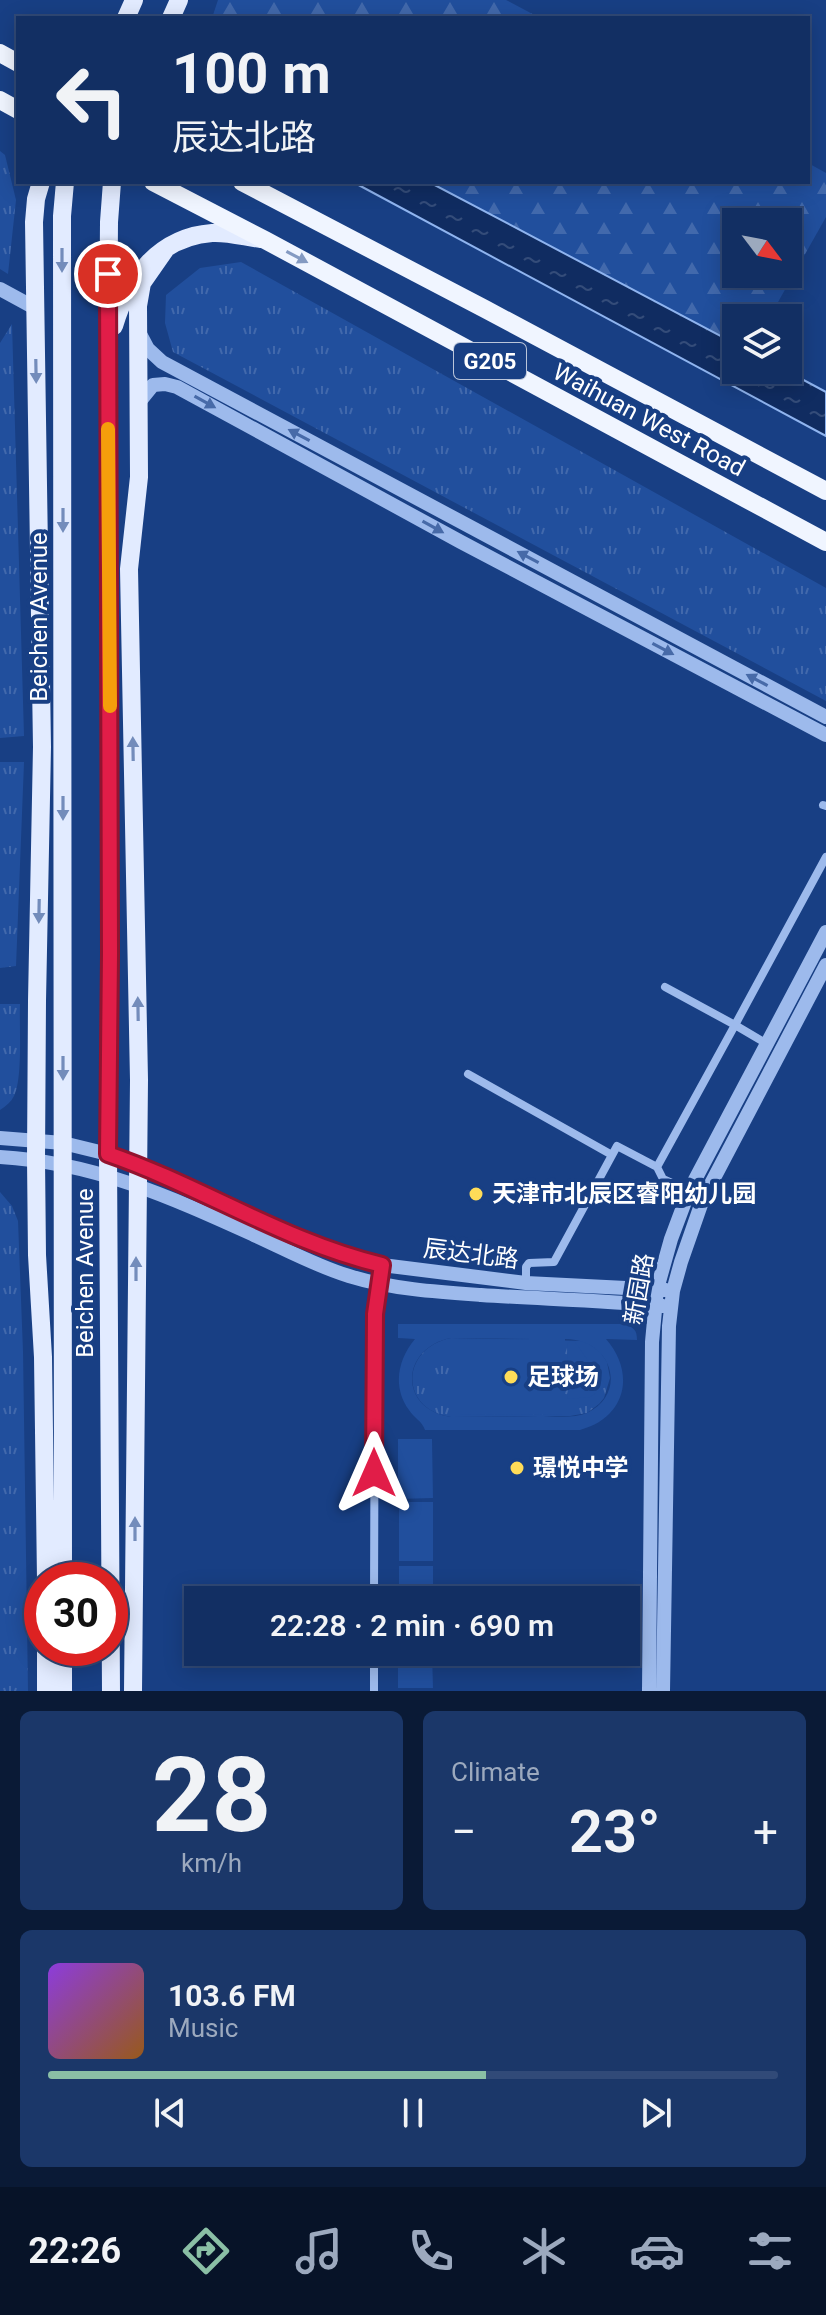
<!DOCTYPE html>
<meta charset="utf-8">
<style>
:root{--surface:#122f63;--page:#1b3769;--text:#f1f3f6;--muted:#9ca9be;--line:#314a78;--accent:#8abfa5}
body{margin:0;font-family:Roboto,"Noto Sans SC",sans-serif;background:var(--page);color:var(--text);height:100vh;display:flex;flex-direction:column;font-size:30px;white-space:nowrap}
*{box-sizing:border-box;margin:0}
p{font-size:26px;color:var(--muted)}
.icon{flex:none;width:44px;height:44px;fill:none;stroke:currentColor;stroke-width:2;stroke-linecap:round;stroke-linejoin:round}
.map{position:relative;height:1691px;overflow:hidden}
.side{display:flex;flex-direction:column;gap:20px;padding:20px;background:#0a1a36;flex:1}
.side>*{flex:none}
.top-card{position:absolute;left:16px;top:16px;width:794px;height:168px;border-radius:0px;box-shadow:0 4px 20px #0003,0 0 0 2px var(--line);background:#122f63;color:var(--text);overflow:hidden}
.needle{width:52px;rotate:122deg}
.controls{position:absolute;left:722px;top:208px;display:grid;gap:16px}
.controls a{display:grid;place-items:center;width:80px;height:80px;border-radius:0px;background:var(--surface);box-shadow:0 4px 20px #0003,0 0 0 2px var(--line);font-size:40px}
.speed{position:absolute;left:24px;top:1562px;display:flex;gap:16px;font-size:40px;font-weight:700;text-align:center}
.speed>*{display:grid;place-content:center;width:104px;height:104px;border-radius:50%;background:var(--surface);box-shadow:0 4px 20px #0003,0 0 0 2px var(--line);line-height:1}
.speed .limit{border:12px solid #d22;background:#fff;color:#111}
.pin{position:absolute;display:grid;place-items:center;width:68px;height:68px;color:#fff;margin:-34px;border:4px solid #fff;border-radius:50%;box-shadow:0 2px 8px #0007}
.me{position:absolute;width:88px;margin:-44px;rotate:0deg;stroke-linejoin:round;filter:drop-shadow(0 0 6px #0008)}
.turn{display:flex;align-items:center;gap:28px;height:168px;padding:0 24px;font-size:36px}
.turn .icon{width:104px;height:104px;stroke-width:2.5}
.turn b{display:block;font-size:56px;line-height:68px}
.big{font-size:60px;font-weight:600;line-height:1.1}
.side .tile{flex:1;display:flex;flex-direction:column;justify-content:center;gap:12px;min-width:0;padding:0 28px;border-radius:12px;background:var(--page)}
.side .dial{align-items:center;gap:0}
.dial b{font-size:104px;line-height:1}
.song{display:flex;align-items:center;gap:24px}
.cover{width:96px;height:96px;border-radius:12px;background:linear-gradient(135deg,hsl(270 70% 55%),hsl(30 70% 35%))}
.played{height:8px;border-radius:4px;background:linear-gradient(90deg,var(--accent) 60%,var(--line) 60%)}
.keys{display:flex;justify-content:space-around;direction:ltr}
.heat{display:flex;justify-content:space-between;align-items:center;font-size:44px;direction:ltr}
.side .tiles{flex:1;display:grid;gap:20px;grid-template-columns:1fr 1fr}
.tile:last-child{grid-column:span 2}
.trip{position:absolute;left:184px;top:1586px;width:456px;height:80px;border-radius:0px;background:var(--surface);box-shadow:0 4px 20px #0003,0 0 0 2px var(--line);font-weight:600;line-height:80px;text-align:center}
.tabs{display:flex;height:128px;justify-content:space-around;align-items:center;background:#071328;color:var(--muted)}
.tabs .icon{width:56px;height:56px}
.tabs .selected{color:var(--accent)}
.tabs b{font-size:36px;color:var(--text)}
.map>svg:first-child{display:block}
</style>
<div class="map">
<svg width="826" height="1691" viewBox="0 0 826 1691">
<defs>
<pattern id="grass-tufts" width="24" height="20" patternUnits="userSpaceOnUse" patternTransform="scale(2)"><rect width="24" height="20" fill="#214f9d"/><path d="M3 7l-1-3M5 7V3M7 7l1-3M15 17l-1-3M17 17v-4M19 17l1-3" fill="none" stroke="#4269ac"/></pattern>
<pattern id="forest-firs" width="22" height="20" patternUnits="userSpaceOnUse" patternTransform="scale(2)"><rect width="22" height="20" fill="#214f9d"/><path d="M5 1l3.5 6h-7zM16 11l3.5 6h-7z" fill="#4269ac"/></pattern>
<pattern id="water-ripples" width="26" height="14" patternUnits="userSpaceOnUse" patternTransform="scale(2)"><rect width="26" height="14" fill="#102c61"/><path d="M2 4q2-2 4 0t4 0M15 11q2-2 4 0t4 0" fill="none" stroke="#344c79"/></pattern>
</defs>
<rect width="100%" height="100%" fill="#183f84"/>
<path fill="url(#grass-tufts)" d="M0,151L5,155L16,200L8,274L0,269Z
M241,262L826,588V701L173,352L165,323L166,295L200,268Z
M12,324L24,736L0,738V343Z
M0,762H24L16,966L0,968Z
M0,1004H20C19,1026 23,1078 14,1096C11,1102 6,1106 0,1110Z
M0,1192L12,1206L18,1221L23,1352L28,1691H0Z
M451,1338L584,1341L599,1350L607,1362L610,1378L604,1398L599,1404L587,1413L570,1416L451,1417C398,1409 401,1348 451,1338Z"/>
<path fill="url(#forest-firs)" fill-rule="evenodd" d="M218,0H506L540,18H212Z
M808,163L826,173V217L769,318H736V344L429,182H808ZM736,222H788V274H736Z"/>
<path fill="#214f9d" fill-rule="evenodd" d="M398,1324H625C634,1328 637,1330 637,1340L606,1339C636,1373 626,1418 580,1430H425C422,1421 414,1418 409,1410C392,1387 398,1359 415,1339L398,1338ZM451,1338L532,1339L456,1340V1415L565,1414V1339C613,1339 628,1394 587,1413C573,1419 553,1416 538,1416C509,1417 480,1417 451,1417C398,1409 400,1348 451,1338Z
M570,1341L575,1342L606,1386L590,1397L568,1399L567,1345Z
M398,1439H432L433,1498L398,1499Z
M399,1502H433V1561H399Z
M399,1566H433V1600H399Z
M398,1652H432L433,1688H398Z"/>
<path fill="url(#water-ripples)" stroke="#8fb4ef" stroke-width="2" d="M353,182H429L736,344V370H785L826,392V436Z"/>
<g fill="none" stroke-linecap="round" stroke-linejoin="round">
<path stroke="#9dbaec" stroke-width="8" d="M823,805L826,806
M665,987L735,1025L826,857
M468,1074L612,1155
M657,1167L663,1179L689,1191
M526,1284V1267L529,1263L554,1262L617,1146L657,1167L735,1025L769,1045
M374,1600L375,1314L382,1265
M374,1691V1652"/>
<path stroke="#9dbaec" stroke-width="14" d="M0,289L35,308
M139,332L148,349L162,362L826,717
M140,401L153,385L165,384L177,387L461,542L826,735
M0,1138L63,1143L108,1154L166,1175L302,1239L353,1258L382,1265L526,1283L666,1290
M0,1157C93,1162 170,1197 254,1235C285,1249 316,1266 349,1276C391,1289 437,1292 481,1295C542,1299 603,1300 663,1306
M649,1691L652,1342L657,1289L671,1239L689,1191L826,932
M663,1691L669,1326L673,1291L681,1262L703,1199L826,965"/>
<path stroke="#e2ebff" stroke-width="18" d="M126,18L134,0
M171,18L179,0
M41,182L36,199L34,222L42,747L37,1001L36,1159L37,1255L43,1357L46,1580
M114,326C128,279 158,237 212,233C228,232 245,237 261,239
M63,1580L62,216L65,182
M46,1691V1648
M63,1691V1648
M111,1691L108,1154L110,954L108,352L109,222L112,182
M133,1691L139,1080L129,569L139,477L138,306L142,283L165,250"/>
<path stroke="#f0f5ff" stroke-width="18" d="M0,53L18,63
M0,100L18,110
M153,182L265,240L826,542
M242,182L485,309L826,491"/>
</g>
<defs><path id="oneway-solid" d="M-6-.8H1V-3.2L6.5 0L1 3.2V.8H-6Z" transform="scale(2)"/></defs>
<use fill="#849ac2" href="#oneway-solid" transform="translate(297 257) rotate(28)"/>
<g fill="#738cbb">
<use href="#oneway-solid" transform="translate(62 260) rotate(90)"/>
<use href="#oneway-solid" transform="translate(36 371) rotate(89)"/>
<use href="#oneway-solid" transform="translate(63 520) rotate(90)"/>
<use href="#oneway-solid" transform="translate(133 749) rotate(-91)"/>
<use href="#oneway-solid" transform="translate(63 808) rotate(90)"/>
<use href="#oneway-solid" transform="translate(39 911) rotate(91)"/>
<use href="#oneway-solid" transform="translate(138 1009) rotate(-91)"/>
<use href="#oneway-solid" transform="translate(63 1068) rotate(90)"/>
<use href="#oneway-solid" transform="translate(136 1269) rotate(-90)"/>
<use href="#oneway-solid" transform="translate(135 1529) rotate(-90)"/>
</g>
<g fill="#476aa8">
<use href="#oneway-solid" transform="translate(205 402) rotate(29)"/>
<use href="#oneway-solid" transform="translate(299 435) rotate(-152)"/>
<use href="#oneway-solid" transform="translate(433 527) rotate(29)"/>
<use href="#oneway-solid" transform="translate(528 557) rotate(-152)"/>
<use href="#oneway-solid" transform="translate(663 649) rotate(28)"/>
<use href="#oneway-solid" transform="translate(757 680) rotate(-152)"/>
</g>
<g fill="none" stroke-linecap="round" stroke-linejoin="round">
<g stroke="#92132f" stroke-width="20">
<path id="route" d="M108,274L110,954L108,1154C201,1186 285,1242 382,1265L375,1314L374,1473"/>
</g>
<use href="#route" stroke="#e11d48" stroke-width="14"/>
<path stroke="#f59e0b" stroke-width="14" d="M108,429L110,706"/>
</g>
<g fill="#ffdc58" stroke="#183f84" stroke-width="3">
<circle cx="476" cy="1194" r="8"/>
<circle cx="511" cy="1377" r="8"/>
<circle cx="517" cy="1468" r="8"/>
</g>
<g text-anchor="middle" stroke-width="8" stroke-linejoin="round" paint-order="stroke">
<rect fill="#183f84" stroke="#bac5da" stroke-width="2" x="454" y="343" width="72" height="36" rx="6"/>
<g font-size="22" font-weight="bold" fill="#fff">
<text x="490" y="369">G205</text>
</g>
<g font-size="24" fill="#fff" stroke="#183f84">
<text transform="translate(649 420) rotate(28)" y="8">Waihuan West Road</text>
<text transform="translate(39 617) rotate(-90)" y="8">Beichen Avenue</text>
<text transform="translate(471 1254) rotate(7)" y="8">辰达北路</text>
<text transform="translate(85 1273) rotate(-90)" y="8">Beichen Avenue</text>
<text transform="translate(639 1289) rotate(-80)" y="8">新园路</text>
</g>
<g font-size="24" font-weight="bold" fill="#fff" stroke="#183f84" text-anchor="start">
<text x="492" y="1202">天津市北辰区睿阳幼儿园</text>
<text x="527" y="1385">足球场</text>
<text x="533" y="1476">璟悦中学</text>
</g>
</g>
</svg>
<div class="controls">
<a><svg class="needle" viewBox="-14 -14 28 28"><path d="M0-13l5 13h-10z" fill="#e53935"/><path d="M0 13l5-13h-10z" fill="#9ca9be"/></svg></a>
<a><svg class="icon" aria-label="layers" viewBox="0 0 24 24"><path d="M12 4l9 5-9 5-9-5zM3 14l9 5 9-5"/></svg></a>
</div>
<div class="speed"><div class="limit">30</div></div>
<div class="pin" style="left:108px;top:274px;background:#d93025"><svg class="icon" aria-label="arrive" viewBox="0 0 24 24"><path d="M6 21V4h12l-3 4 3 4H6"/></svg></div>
<svg class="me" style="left:374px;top:1473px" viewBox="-20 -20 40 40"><path d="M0-17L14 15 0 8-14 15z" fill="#e11d48" stroke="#fff" stroke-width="4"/></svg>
<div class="trip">22:28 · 2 min · 690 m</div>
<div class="top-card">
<div class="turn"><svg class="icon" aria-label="left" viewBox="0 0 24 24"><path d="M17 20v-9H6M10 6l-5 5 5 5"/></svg><div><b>100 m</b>辰达北路</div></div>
</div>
</div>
<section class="side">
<div class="tiles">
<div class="tile dial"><b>28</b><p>km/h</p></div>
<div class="tile"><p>Climate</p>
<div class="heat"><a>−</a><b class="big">23°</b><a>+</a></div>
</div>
<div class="tile">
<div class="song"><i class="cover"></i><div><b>103.6 FM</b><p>Music</p></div></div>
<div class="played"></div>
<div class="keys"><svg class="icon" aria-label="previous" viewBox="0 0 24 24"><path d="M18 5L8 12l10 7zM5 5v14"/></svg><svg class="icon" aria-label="pause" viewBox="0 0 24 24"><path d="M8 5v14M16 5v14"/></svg><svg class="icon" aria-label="next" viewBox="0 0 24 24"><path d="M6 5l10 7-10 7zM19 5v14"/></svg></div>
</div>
</div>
</section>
<nav class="tabs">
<b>22:26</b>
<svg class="icon selected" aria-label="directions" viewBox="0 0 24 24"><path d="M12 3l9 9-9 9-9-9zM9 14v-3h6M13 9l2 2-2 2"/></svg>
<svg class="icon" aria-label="music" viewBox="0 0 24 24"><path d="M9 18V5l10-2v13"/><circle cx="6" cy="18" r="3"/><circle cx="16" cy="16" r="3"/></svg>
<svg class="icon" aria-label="phone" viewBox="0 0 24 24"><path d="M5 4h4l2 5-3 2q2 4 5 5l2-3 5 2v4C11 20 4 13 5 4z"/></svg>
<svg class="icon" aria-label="climate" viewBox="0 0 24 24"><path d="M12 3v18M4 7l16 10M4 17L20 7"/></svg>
<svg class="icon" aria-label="car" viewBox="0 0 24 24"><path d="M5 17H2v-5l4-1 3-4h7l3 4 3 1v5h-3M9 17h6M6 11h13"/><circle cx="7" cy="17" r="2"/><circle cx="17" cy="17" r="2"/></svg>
<svg class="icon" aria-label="filters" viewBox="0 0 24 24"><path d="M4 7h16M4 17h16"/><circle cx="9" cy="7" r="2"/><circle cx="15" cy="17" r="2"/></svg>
</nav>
